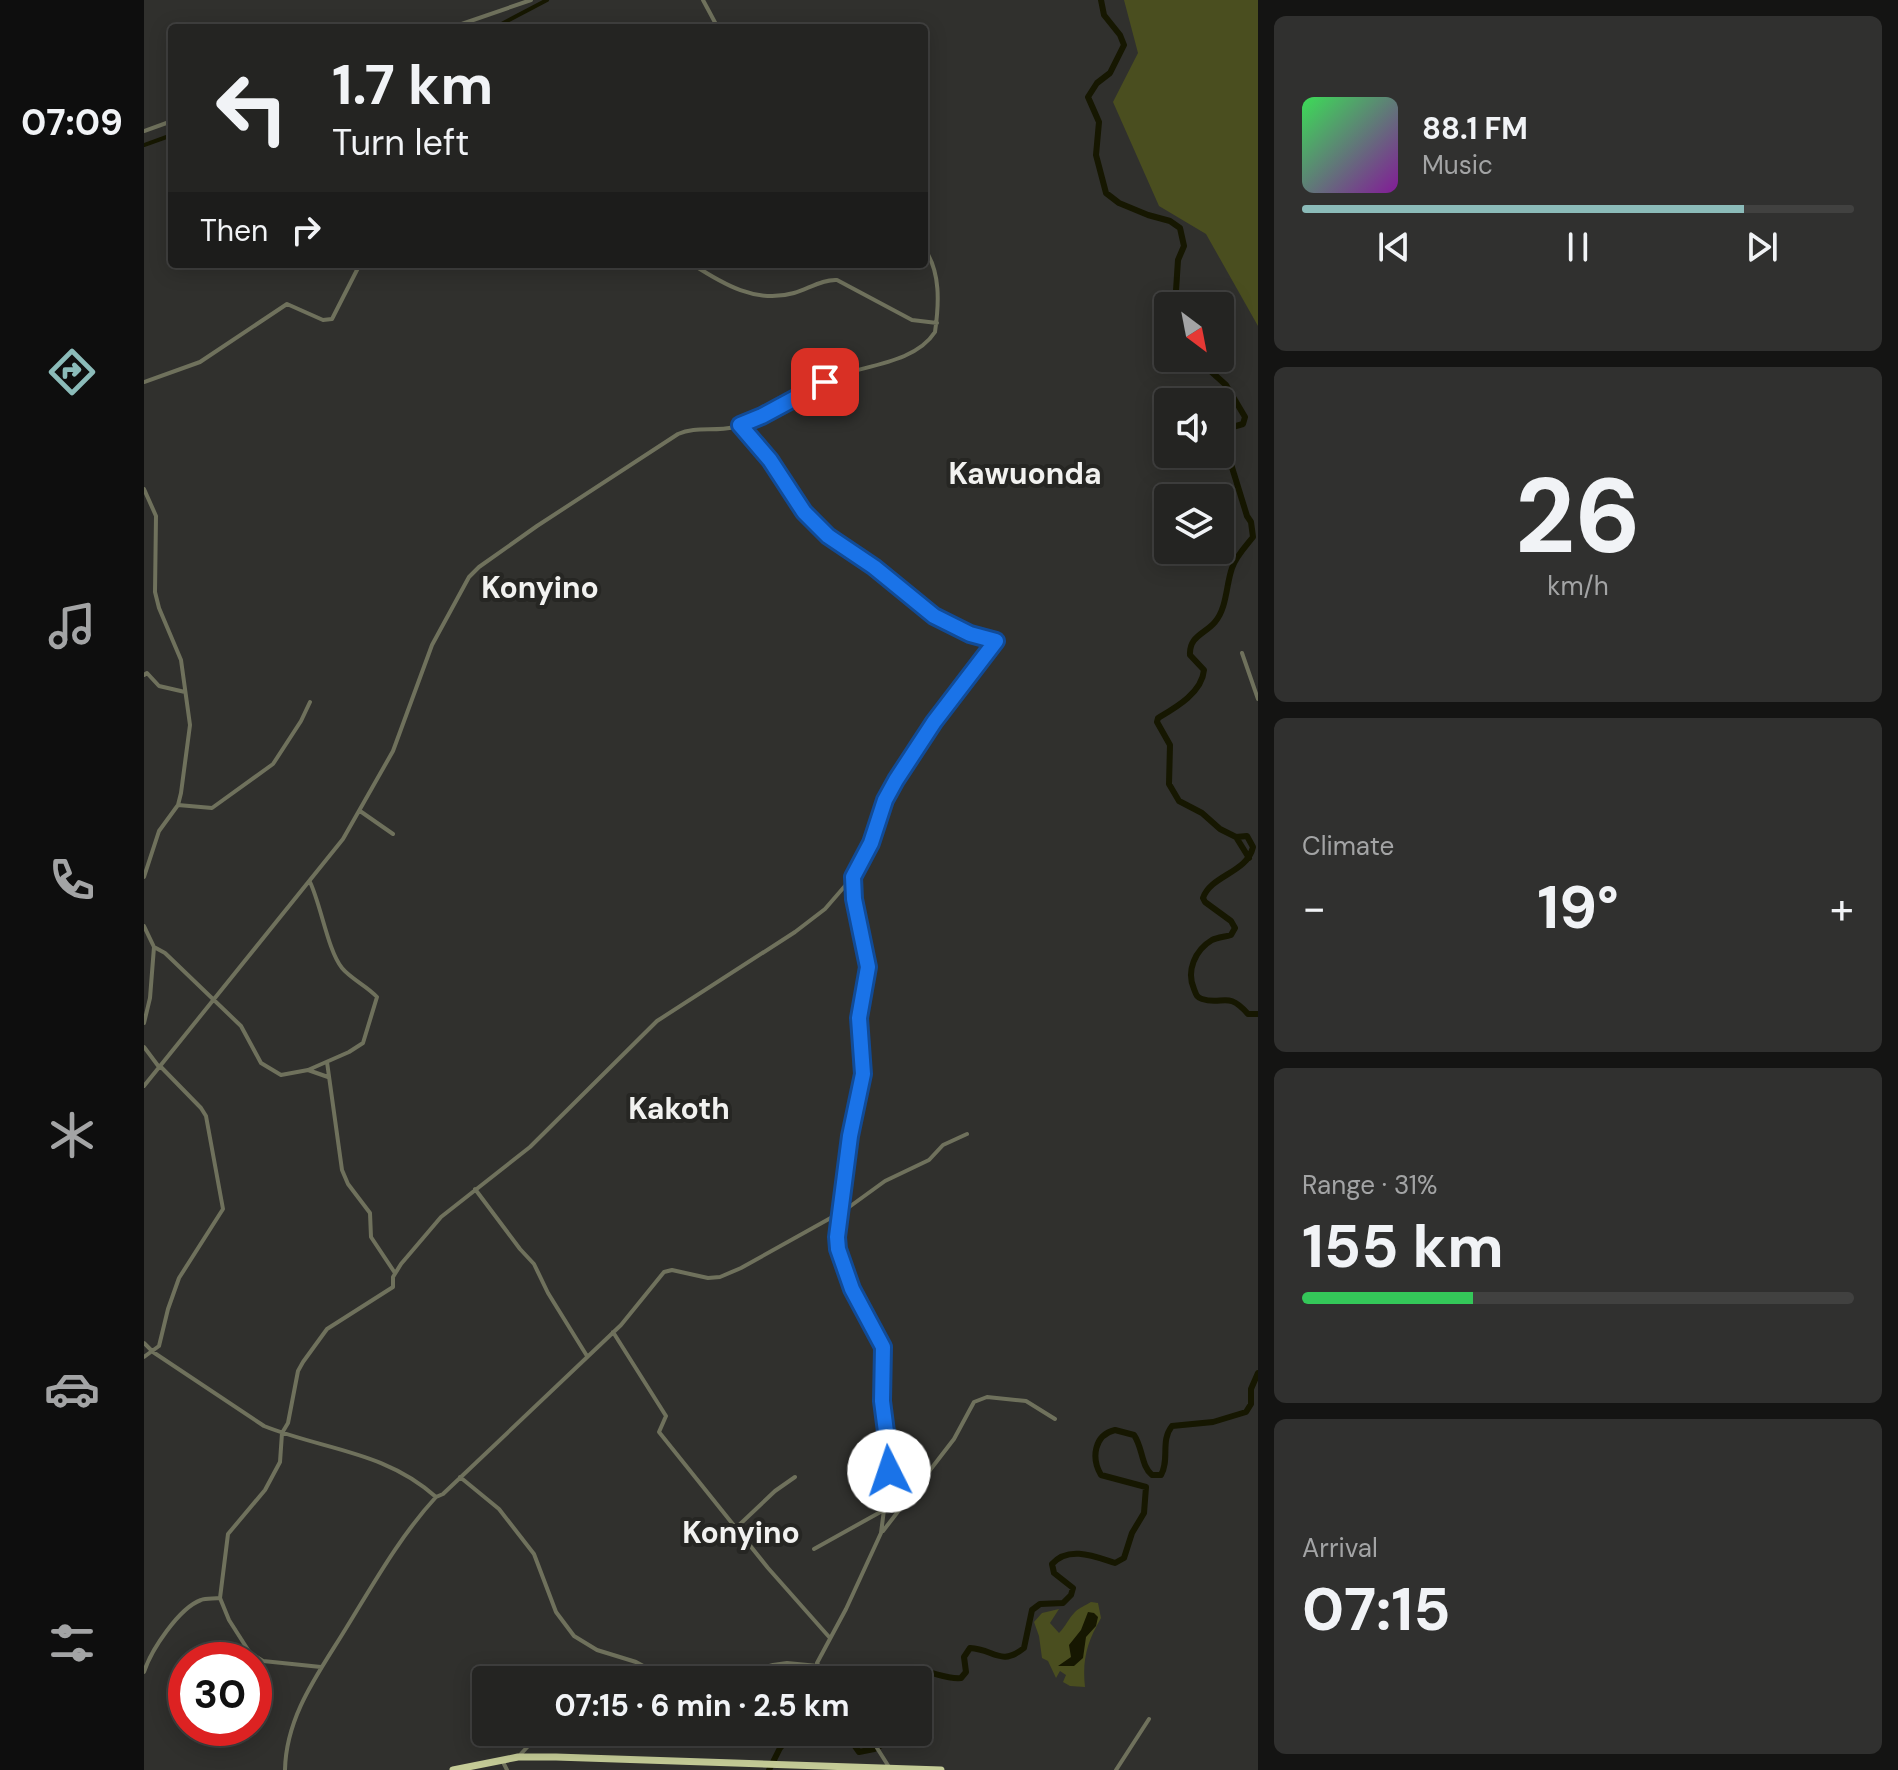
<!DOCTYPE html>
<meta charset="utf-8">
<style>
:root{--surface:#242422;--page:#30302f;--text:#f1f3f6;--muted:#a3a4a5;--line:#414140;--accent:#8bbbb9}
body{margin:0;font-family:"DM Sans",sans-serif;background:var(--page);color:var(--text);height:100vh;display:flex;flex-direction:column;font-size:30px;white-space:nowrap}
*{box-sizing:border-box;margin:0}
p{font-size:26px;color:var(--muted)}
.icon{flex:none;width:44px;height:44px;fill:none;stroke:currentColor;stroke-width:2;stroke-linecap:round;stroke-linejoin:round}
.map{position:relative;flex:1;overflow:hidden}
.side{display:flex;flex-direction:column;gap:16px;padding:16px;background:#141413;width:640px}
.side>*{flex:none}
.banner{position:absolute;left:24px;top:24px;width:760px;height:244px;border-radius:8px;box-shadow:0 4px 20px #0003,0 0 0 2px var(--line);background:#242422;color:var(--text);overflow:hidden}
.needle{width:52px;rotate:148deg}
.buttons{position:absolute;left:1010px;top:292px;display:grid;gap:16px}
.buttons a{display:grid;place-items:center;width:80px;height:80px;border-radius:8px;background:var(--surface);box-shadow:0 4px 20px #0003,0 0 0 2px var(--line);font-size:40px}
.speed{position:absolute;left:24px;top:1642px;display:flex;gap:16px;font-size:40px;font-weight:700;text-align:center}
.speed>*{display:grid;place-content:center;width:104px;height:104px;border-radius:50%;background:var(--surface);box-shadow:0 4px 20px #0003,0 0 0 2px var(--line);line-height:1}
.speed .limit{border:12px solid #d22;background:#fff;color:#111}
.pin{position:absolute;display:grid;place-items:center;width:68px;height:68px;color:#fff;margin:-34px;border-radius:16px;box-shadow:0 4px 12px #0006}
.me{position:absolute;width:88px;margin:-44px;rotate:356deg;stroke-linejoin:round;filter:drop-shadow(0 0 6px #0008)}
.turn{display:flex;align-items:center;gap:28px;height:168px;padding:0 32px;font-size:36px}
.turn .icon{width:104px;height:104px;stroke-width:2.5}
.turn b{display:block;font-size:56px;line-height:68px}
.then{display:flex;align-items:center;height:76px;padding:0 32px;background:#0003;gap:16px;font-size:30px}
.big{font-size:60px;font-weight:700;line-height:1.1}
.side .card{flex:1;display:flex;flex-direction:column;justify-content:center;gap:12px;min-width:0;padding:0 28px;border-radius:12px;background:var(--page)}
.side .dial{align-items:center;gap:0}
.dial b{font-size:104px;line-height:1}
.song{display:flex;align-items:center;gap:24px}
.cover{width:96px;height:96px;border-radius:12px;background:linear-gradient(135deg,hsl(130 70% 55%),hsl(290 70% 35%))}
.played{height:8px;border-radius:4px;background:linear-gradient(90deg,var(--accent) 80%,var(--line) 80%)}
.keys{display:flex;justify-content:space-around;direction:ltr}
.heat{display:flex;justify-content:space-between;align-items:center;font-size:44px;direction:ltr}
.charge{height:12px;border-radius:6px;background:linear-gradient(90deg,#34c759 31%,var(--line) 0)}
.trip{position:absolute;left:328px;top:1666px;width:460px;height:80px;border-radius:8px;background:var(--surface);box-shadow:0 4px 20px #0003,0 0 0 2px var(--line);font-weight:700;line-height:80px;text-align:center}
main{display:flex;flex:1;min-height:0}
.dock{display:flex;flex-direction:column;width:144px;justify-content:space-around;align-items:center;background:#0e0e0e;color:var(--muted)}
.dock .icon{width:56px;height:56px}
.dock .on{color:var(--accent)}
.dock b{font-size:36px;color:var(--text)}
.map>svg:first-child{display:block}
</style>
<main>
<nav class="dock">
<b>07:09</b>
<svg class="icon on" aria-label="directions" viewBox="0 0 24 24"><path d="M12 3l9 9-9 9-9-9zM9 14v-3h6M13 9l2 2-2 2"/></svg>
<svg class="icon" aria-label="music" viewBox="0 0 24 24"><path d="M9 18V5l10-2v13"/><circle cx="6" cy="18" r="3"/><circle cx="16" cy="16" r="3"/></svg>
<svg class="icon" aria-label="phone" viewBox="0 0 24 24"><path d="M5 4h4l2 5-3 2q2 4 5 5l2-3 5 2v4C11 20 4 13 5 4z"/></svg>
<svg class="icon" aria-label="climate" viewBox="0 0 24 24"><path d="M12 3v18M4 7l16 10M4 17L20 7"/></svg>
<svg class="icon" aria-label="car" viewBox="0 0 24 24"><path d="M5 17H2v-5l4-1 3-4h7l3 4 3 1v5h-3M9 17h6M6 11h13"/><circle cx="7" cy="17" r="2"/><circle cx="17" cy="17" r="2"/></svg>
<svg class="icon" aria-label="filters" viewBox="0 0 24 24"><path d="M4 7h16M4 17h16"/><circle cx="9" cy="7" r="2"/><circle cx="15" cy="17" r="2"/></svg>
</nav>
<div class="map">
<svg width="1114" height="1770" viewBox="0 0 1114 1770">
<rect width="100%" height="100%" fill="#30302d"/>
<path fill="#4a4e1f" d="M980,0H1114V326L1062,234L1015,206L969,102L994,53Z
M947,1602L954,1603L957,1618C943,1642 938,1660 941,1687L926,1686L919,1682L922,1675L916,1671L912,1678L904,1661L898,1658L895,1636L890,1622L898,1613L915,1609L906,1623L915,1633C922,1626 924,1619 931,1612C936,1607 941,1606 947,1602Z"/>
<path fill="#161701" d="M944,1612L950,1613L954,1617L952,1626L942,1637L939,1658L930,1666H914L927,1657L925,1645L937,1630Z"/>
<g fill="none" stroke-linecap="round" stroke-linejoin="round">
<path stroke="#161701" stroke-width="4" d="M350,28L403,0
M0,145L28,135"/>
<path stroke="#161701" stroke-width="6" d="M957,0L960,15L976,35L980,45L966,73L953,83L944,97L955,122L952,155L962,193L975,203L1004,215L1026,221L1036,228L1040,246L1034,260L1031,306
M1052,358L1082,385L1101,417L1099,424L1085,428L1078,435L1103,516L1107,522L1109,537C1102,546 1092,556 1088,568C1082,585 1083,608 1071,622C1061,634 1045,636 1046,655L1060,670C1058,693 1031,708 1014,718L1013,722L1026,745L1025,784L1035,801L1058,813L1076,829L1092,837L1103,836L1109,847C1103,873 1067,875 1059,898L1061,902L1087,921L1091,928L1087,935C1081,937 1074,937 1068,940C1051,950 1042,971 1050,989C1052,994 1052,997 1058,999C1079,1006 1083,990 1104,1014H1114
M1092,837L1105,858
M674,1680H686
M761,1680V1673C779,1665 798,1680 817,1678L822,1672L820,1657L826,1648C850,1649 856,1667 880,1648L888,1610L896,1604L919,1603L927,1595L929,1588L910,1573L908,1564C925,1545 952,1557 971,1563L980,1558L988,1533L1000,1513L1002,1487L957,1475C947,1458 950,1435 971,1430L990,1435C999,1448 997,1466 1008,1475H1017C1026,1459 1016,1441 1028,1426L1069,1422L1102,1412L1107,1404V1389L1114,1373
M774,1723V1725
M701,1732L715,1752L730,1749L762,1732
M625,1770L636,1748L649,1732"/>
<path stroke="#6f715c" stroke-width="4" d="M559,0L574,28
M306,28L387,0
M0,131L28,121
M548,264C579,284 612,304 650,293C664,289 679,279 693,280L768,320L793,323
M0,382L56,362L143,304L179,320L188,319L216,264
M596,425L626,460L652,502L684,536L730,567L790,616L826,634L852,641L790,722L752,780L741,800L727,843L709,877L710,899L724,967L715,1018L719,1074L706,1136L693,1237L694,1249L708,1289L739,1347L738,1401L745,1455V1471L737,1533L702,1609L673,1663L676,1668L694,1680
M0,489L12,516L11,592L15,608L37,660L46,725L37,793L34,805L15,831L0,877
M1098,653L1114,699
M0,675L3,673L15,686L41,692
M34,805L68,808L129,764L157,721L166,702
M216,811L249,834
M0,926L10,947L6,998L0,1023
M10,947L21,953L97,1026L117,1063L137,1075L164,1070L205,1052L219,1043L233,997C223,986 207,979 198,968C184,951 177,905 166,882
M0,1047L15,1067
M183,1062L198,1170L204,1184L226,1213L227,1237L251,1273
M164,1070L184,1077
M0,1086L199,839L249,751L288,645L325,577L335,567L393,526L534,434C552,426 571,432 590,427C627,418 656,391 690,377C722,365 771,363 791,332C795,304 797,272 780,248
M331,1189L376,1249L390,1264L404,1293L443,1356
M469,1332L522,1416L515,1432L624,1568L686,1638
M0,1343L9,1352L120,1426C180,1450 241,1451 292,1497C257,1535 231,1581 204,1625C177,1670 142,1714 141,1770
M0,1357L15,1346L24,1309L35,1278L79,1209L62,1116L57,1108L17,1067
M316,1477L355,1509L390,1554L412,1612L430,1636L453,1650L492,1662L525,1680
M292,1497L299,1494L477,1325L520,1272L528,1270L564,1278L576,1277L597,1268L701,1210L741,1181L785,1160L799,1145L823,1134
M593,1527L631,1491L651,1477
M739,1531L810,1439L830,1402L843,1397L882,1401L911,1419
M670,1549L740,1510
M177,1667L119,1661L106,1653L85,1620L76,1598L84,1534L121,1490L136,1462L138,1433L144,1423L154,1371L159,1362L183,1329L249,1287V1277L257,1264L297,1217L386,1147L513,1021L651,932L681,909L707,879
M0,1672C7,1650 35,1608 57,1600C62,1598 70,1599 76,1598
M574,1680L629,1665L643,1663L674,1666
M723,1732L745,1767
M375,1756L387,1743L411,1732
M358,1760L363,1770
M972,1770L1005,1719"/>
<path stroke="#c5cc97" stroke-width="7" d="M309,1770L374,1757H412L797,1770"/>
</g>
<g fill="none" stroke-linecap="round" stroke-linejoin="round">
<g stroke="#114b97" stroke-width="20">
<path id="route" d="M681,382L618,416L596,425L626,460L660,512L684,536L730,567L790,616L826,634L852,641L790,722L752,780L741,800L727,843L709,877L710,899L724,967L715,1018L719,1074L706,1136L693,1237L694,1249L708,1289L739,1347L738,1401L745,1455V1471"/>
</g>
<use href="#route" stroke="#1a73e8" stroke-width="14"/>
</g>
<g text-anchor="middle" stroke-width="8" stroke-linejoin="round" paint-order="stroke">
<g font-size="30" font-weight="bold" fill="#f2f2f0" stroke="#262623">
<text x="881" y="484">Kawuonda</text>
<text x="396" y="598">Konyino</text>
<text x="535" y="1119">Kakoth</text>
<text x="597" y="1543">Konyino</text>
</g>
</g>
</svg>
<div class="buttons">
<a><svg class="needle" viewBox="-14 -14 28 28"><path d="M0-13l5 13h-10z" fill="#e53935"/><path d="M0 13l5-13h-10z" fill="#a3a4a5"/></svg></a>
<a><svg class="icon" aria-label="sound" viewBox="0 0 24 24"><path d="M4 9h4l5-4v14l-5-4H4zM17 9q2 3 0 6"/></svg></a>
<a><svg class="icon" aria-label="layers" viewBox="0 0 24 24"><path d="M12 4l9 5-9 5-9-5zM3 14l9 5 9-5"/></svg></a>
</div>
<div class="speed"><div class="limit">30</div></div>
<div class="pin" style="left:681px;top:382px;background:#d93025"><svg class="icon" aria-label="arrive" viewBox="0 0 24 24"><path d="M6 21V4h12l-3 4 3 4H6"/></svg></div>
<svg class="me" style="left:745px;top:1471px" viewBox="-20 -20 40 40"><circle r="19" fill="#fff"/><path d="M0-13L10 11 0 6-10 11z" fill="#1a73e8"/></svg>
<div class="trip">07:15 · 6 min · 2.5 km</div>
<div class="banner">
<div class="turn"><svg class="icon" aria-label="left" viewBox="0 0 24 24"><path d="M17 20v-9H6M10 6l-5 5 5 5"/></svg><div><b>1.7 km</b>Turn left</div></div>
<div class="then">Then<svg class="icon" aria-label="right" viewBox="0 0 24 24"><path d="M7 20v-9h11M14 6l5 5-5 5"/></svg></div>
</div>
</div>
<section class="side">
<div class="card">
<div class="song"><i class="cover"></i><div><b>88.1 FM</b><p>Music</p></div></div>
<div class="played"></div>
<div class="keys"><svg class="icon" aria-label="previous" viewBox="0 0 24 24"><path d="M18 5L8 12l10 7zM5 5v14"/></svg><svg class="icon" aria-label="pause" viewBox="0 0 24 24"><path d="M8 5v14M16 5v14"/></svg><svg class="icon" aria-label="next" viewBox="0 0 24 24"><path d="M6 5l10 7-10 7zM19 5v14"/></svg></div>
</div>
<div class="card dial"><b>26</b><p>km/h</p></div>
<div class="card"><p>Climate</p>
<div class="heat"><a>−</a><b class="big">19°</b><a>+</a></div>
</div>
<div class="card"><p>Range · 31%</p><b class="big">155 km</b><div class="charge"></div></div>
<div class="card"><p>Arrival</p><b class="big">07:15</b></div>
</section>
</main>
